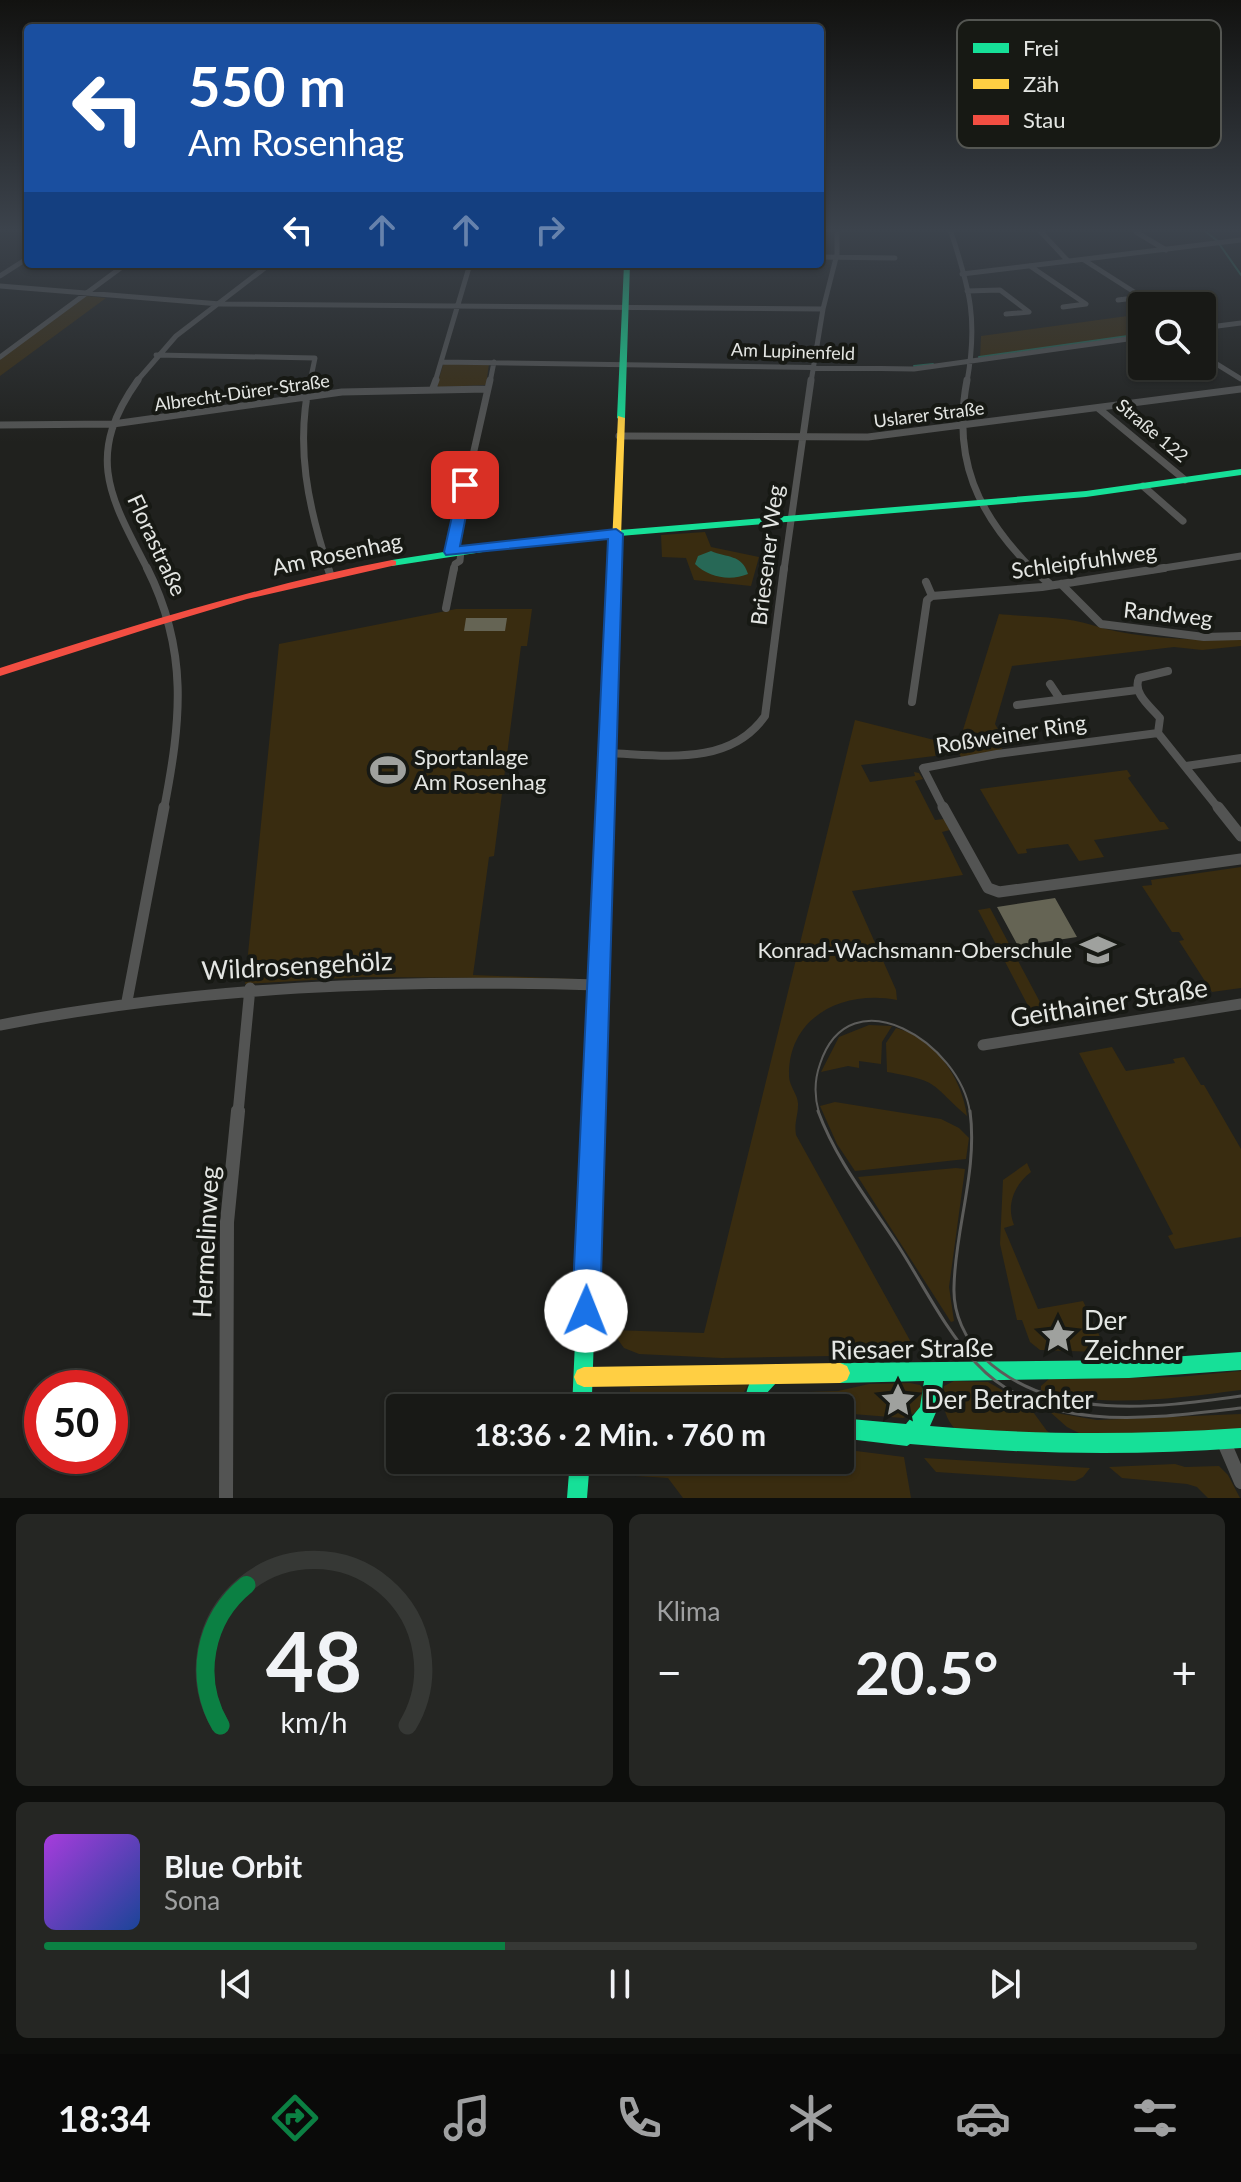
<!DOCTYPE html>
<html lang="de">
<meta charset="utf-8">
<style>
:root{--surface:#181916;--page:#252623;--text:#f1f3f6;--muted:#9fa0a1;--line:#363835;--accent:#0b8043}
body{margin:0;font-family:Lato,sans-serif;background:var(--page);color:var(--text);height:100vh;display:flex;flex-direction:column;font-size:30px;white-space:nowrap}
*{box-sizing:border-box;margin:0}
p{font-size:26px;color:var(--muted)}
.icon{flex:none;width:44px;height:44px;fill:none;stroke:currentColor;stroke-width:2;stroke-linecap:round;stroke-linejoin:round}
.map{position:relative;height:1498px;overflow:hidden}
.drawer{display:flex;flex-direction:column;gap:16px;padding:16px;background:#0d0e0c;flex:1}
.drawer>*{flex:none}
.banner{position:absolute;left:24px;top:24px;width:800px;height:244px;border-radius:8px;box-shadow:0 2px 6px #0004,0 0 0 2px var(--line);background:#1a4fa0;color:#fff;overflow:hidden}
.fabs{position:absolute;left:1128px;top:292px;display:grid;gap:16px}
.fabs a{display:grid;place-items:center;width:88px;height:88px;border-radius:8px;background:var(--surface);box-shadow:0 2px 6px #0004,0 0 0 2px var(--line);font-size:40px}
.speed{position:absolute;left:24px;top:1370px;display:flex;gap:16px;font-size:40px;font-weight:700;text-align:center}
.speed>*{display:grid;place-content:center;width:104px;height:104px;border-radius:50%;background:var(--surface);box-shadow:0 2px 6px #0004,0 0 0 2px var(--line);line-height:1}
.speed .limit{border:12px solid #d22;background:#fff;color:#111}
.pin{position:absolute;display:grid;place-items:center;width:68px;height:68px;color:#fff;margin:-34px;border-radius:16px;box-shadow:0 4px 12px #0006}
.me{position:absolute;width:88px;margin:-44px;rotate:1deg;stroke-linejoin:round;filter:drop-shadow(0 0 6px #0008)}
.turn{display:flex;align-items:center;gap:28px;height:168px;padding:0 32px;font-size:36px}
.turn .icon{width:104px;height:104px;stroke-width:2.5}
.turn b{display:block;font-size:56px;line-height:68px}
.lanes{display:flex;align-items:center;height:76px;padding:0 32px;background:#0003;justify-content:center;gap:40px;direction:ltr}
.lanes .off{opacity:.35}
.big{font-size:60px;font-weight:700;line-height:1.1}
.drawer .widget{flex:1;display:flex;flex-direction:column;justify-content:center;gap:12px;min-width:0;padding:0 28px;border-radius:12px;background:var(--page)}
.drawer .dial{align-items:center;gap:0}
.dial svg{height:208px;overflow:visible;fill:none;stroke:var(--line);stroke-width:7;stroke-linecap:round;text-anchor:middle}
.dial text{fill:var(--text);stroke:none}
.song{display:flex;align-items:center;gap:24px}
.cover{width:96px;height:96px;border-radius:12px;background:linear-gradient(135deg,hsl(280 70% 55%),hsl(220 70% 35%))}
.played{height:8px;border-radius:4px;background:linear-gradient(90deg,var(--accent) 40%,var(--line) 40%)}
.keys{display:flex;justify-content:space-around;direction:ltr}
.heat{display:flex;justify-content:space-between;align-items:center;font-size:44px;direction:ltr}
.drawer .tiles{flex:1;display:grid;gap:16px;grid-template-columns:1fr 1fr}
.widget:last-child{grid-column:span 2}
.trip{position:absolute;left:386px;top:1394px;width:468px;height:80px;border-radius:8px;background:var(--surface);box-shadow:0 2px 6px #0004,0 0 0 2px var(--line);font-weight:700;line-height:80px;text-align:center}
.menu{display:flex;height:128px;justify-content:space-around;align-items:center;background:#0a0a09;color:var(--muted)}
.menu .icon{width:56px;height:56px}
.menu .active{color:var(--accent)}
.menu b{font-size:36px;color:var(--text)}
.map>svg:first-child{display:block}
</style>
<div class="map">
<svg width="1241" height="1498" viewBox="0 0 1241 1498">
<rect width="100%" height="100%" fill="#20211e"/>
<path fill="#392c10" d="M86,296L106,298L0,376V359Z
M1142,314V336L980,359L981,336Z
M447,363L489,364L486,385L439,387L437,385L443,365Z
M705,532L711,547L759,557L751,586L694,580L686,558L662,557L661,535Z
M456,609H532L527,646H521L494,856L489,857L473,975L578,979L362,977L245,984L279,644Z
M999,614C1026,617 1066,616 1092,625C1133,638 1198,642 1241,638V646L1202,650L1174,647L1012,666L995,724L1004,740H999L1002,749L962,759L959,753L861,765L870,782L915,776L914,772L919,773L923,779L915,781L935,820L944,819L950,830L942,832L963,875L852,891L896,990L897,1000C845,990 788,1015 789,1076C789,1086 799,1096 798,1105C798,1116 794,1123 796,1135L912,1344L903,1353L885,1355L722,1358L639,1354L624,1348L611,1330L704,1333L855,720L958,746Z
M1127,770L1131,776L1128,778L1160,822H1164L1169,829L1094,840L1104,857L1079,861L1068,844L1026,849L1027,853L1018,854L980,789Z
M1241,867V988L1212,992L1179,941L1184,940L1179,932H1172L1142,886L1152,885L1151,880Z
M990,908L1049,1019L1036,1021L978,910Z
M869,1025L892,1026L882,1042L881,1064L859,1061V1068L848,1066L821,1072L839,1037Z
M896,1028C935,1038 962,1078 967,1116C930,1084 941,1081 887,1072L886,1043Z
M1112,1047L1126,1071L1175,1063L1173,1059L1184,1057L1201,1085H1204L1241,1149V1237L1175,1249L1168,1236L1173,1234L1079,1053Z
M835,1102L941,1119L959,1128L969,1138L966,1159L855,1171L837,1144L820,1106Z
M1027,1163L1031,1172C1014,1185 1006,1205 1014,1225L1004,1228L1038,1309L1083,1301L1101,1339L1099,1352L1040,1350L1030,1342L1022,1320H1017L1000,1244L1003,1180Z
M956,1168L965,1169L949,1287L954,1321L951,1322L858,1177Z
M1241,1371V1390C1176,1398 1105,1409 1041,1390V1386L1049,1379L1177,1377Z
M954,1381L988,1382L1028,1405L1047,1431L1055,1436L960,1432C945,1424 941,1402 944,1386Z
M910,1383L920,1385L925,1391L920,1411L903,1418L840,1413V1408H772L769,1401L779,1393L838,1391L869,1384Z
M748,1385L741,1397L746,1408L630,1396V1387Z
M1050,1412L1097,1420L1241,1414V1429L1145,1436L1083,1435L1067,1427Z
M840,1449L904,1457L911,1498H683L668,1478L603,1474L605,1460H840Z
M924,1458L1090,1468L1083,1477L1075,1481L936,1472Z
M1175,1464L1185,1467L1219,1466L1228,1475L1240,1498H1208L1197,1487L1187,1484L1122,1478L1109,1467Z"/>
<path fill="#276856" d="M711,551C727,558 742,554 748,574C731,581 709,578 695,564L698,556Z"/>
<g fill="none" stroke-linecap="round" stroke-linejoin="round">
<path stroke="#276856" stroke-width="2" d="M1206,232L1219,242
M1220,245L1241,275
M979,357L1142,334
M914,366L933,364"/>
</g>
<path fill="#656454" d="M466,618H507L505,631H464Z
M1055,898L1077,937L1018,946L997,907Z"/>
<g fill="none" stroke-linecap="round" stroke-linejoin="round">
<path stroke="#535453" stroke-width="5" d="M951,232C970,290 978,320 967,382
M1041,232L1068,261
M1136,232L1166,250
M820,257L895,258
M1084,260L1142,297L1118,300
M1030,266L1086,304L1063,307
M962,274L1241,240
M0,276L28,258
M0,286L220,304L823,309
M967,291L1000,290L1029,312L1006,314
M1202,328L1241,323
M156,355L315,358L310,382
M1202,355L1241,379
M0,357L126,264
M441,362L914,369L1142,337
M136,382L176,336L270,264
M435,382L470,264
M490,382L494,362
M811,382L823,309L837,254V232"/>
<path stroke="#535453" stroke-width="7" d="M138,380C84,456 110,497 148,570
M310,380C295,446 308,507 329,570
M967,380C952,459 977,514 1033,570
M433,388L436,380
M1098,408L1185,480
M0,425L113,424L342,392L487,389
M619,436L868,437L1241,389
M1143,486L1183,521
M451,552L490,380
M454,570L455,564L460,561L461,550
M784,570L811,380
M1151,570L1241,556"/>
<path stroke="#535453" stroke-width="8" d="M147,568C189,651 181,721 164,809
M328,568L330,574
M1031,568L1051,585
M926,582L932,596
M1061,584L1101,624L1204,637L1241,636
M932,596L1042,587L1164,568
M446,608L454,568
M1050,684L1060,699
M912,702L927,600L932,596
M1017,705L1137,690
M1158,733L1219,809
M1158,733L1160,718C1151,707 1132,693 1139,678L1168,671
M608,753C663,755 729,767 765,716L784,568
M1186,766L1241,758
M944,809L923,768L997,754L1158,733"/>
<path stroke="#535453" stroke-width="11" d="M943,807L988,888L999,892L1241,859
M1218,807L1241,836
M127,1001L164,807
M0,1025C200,986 395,979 598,985
M983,1045L1241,1004
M238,1113L250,988"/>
<path stroke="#535453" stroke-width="14" d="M1223,1440L1241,1482
M226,1498L227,1222L238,1111"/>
<path fill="#16e098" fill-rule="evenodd" d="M624,264H630L625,418L621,420L617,418Z
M1241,469V475L1086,497L548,542L392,566L387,563L392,560L548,536L1086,491Z
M601,920L606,922L608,926L592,1395L652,1398L659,1401L662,1408H572L594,926L596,922Z
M1241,1352V1370L1129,1378L943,1381L941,1401L930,1426C1034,1435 1137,1435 1241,1428V1448C1130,1456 1021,1454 910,1444L907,1446L840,1438V1418L906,1424L920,1407L924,1381L840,1383L833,1380L830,1373L833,1366L840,1363L1129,1360Z
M769,1366L776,1369L779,1376L776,1383L765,1395V1408H745C745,1389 750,1374 769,1366Z
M570,1460H590L587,1498H567Z"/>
<path fill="#ffcf43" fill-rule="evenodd" d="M618,416L625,418L608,926L606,930L601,932L596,930L594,926Z
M840,1363L847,1366L850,1373L847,1380L840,1383L584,1387L577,1384L574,1377L577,1370L584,1367Z"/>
<path fill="#f24e42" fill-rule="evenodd" d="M392,560L396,561V565L247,599L150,628L0,676V668C129,627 258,586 392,560Z"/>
<path stroke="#5c5c5a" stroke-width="2" d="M819,1113C814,1096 814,1081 820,1064C850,973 961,1044 970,1113"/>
<path stroke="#5c5c5a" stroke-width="3" d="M818,1111C837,1162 870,1202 899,1247C924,1286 944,1328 976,1363C1043,1436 1154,1418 1241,1408
M970,1111C978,1171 955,1228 954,1287C953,1314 965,1339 984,1358C1052,1422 1156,1408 1241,1396"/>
</g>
<linearGradient id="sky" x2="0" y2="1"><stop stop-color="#121210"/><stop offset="0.52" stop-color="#3c434c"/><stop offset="1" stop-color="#3c434c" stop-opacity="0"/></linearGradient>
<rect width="1241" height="442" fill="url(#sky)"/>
<path fill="#1a73e8" stroke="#114b97" stroke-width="2" d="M465,481L472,485L460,546L616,529L623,534L600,1311L596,1321L586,1325L576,1321L572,1311L608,539L446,555L444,552L459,485Z"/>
<defs>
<g id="stadium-bare" transform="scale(2.76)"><path d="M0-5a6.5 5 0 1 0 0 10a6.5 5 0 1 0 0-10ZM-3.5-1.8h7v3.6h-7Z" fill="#9fa19e" stroke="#171914" stroke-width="2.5" paint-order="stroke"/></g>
<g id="school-bare" transform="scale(2.76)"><path d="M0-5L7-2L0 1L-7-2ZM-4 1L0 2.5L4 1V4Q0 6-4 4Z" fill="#9fa19e" stroke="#171914" stroke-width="2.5" paint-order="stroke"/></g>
<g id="sight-bare" transform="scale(2.76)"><path d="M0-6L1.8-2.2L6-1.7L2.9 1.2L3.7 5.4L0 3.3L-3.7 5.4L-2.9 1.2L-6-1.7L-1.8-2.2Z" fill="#9fa19e" stroke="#171914" stroke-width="2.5" paint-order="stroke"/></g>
</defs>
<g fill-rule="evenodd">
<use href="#stadium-bare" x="388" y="770"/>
<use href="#school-bare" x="1098" y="950"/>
<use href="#sight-bare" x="1058" y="1336"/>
<use href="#sight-bare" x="898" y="1400"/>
</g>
<g text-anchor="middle" stroke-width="8" stroke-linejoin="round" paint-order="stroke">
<g font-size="18" fill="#e4e6e3" stroke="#171914">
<text transform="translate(793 352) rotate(2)" y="6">Am Lupinenfeld</text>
<text transform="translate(242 393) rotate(-8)" y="6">Albrecht-Dürer-Straße</text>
<text transform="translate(929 415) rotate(-7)" y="6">Uslarer Straße</text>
<text transform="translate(1152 431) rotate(40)" y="6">Straße 122</text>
</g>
<g font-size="22" fill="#e4e6e3" stroke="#171914">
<text transform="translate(157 545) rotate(65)" y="8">Florastraße</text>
<text transform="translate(337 554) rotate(-12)" y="8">Am Rosenhag</text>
<text transform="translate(767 555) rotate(-83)" y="8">Briesener Weg</text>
<text transform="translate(1084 561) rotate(-8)" y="8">Schleipfuhlweg</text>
<text transform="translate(1168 614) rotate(6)" y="8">Randweg</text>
<text transform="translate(1011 734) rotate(-9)" y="8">Roßweiner Ring</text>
</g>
<g font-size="22" fill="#e4e6e3" stroke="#171914" text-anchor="start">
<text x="414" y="765">Sportanlage<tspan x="414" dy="25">Am Rosenhag</tspan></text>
<text x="1072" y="958" text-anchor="end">Konrad-Wachsmann-Oberschule</text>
</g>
<g font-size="26" fill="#e4e6e3" stroke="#171914">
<text transform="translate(297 966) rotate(-3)" y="9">Wildrosengehölz</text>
<text transform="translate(1109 1003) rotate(-9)" y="9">Geithainer Straße</text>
<text transform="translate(206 1242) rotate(-87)" y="9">Hermelinweg</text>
<text transform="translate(912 1349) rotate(-1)" y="9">Riesaer Straße</text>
</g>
<g font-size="26" fill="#e4e6e3" stroke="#171914" text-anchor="start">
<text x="1084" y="1330">Der<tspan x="1084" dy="30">Zeichner</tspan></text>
<text x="924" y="1409">Der Betrachter</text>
</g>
</g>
<rect x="957" y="20" width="264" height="128" rx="12" fill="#171914" stroke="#545652" stroke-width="2"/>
<rect x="973" y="43" width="36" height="10" fill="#16e098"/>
<rect x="973" y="79" width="36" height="10" fill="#ffcf43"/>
<rect x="973" y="115" width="36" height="10" fill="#f24e42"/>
<g font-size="22" fill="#e4e6e3">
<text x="1023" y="56">Frei</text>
<text x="1023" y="92">Zäh</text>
<text x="1023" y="128">Stau</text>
</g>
</svg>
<div class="fabs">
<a><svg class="icon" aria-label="search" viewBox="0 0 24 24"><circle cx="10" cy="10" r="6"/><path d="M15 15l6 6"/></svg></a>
</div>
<div class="speed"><div class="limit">50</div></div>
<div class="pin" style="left:465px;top:485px;background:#d93025"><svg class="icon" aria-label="arrive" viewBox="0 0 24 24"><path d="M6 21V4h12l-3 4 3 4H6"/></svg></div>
<svg class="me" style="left:586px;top:1311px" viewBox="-20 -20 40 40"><circle r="19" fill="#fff"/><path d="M0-13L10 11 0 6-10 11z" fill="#1a73e8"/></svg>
<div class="trip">18:36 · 2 Min. · 760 m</div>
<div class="banner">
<div class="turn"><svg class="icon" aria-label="left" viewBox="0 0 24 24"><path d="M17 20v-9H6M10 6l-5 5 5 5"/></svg><div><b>550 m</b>Am Rosenhag</div></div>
<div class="lanes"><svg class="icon" aria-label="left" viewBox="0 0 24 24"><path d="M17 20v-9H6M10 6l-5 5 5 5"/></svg><svg class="icon off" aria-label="ahead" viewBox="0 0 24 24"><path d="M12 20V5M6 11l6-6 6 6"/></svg><svg class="icon off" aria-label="ahead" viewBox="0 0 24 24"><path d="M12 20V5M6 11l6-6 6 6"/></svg><svg class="icon off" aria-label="right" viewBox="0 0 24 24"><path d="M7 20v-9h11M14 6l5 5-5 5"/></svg></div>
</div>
</div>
<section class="drawer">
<div class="tiles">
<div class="widget dial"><svg viewBox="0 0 100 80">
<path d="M14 69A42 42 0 1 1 86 69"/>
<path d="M14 69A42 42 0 0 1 24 15" stroke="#0b8043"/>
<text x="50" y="56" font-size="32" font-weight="700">48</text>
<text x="50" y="72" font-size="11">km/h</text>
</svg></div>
<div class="widget"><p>Klima</p>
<div class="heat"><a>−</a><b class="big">20.5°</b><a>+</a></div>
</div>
<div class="widget">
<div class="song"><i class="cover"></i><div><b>Blue Orbit</b><p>Sona</p></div></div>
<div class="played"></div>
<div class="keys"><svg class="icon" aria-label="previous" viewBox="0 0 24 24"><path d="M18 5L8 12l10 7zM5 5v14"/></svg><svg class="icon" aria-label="pause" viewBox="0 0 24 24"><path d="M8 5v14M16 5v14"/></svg><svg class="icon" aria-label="next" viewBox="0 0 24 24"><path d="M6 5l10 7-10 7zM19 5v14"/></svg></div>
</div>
</div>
</section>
<nav class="menu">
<b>18:34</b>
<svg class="icon active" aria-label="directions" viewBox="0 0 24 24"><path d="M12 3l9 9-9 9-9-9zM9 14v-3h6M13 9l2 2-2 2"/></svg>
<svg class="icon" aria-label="music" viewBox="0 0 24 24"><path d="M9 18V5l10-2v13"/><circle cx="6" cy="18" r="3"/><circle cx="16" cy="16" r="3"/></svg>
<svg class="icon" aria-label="phone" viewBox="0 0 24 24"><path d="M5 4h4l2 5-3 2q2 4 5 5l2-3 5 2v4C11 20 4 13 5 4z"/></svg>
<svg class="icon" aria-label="climate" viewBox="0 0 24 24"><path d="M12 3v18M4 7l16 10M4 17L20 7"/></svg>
<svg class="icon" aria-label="car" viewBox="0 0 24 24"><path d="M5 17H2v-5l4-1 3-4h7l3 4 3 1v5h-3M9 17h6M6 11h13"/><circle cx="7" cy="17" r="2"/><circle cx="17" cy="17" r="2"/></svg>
<svg class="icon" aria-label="filters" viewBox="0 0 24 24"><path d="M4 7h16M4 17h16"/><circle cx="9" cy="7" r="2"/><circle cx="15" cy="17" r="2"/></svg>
</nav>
